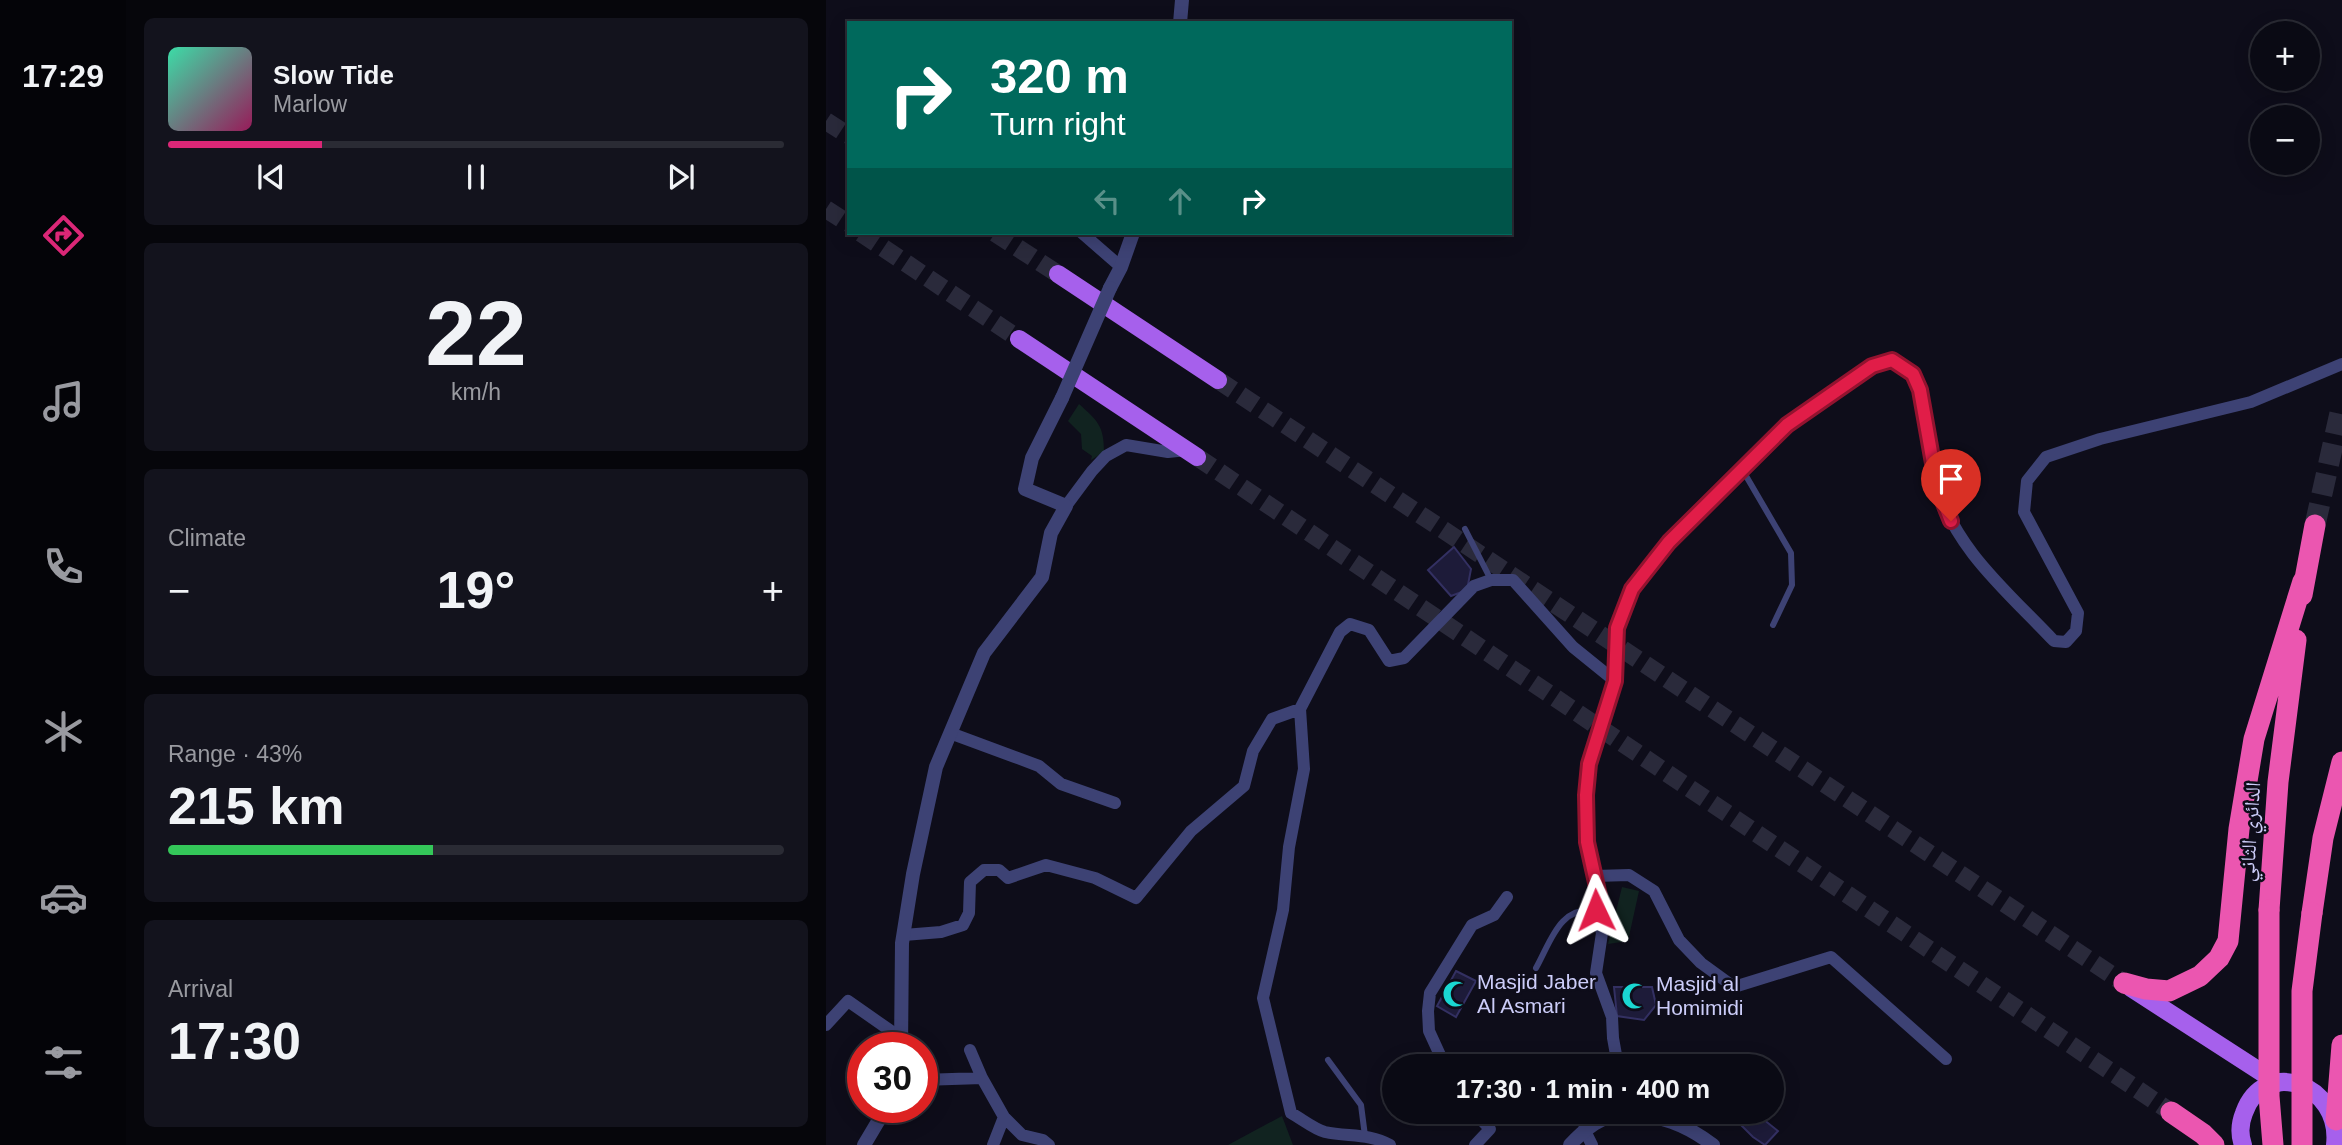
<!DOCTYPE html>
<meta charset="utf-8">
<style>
:root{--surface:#0a0a14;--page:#13131d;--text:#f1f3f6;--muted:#999aa0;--line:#2a2b34;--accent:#db2777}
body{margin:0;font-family:Helvetica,"Noto Naskh Arabic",sans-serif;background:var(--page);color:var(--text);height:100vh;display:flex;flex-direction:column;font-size:26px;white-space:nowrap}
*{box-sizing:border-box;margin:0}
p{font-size:23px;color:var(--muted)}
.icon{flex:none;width:38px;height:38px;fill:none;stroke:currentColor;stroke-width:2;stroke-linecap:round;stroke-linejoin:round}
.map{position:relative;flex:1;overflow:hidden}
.drawer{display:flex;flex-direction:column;gap:18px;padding:18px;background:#06060b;width:700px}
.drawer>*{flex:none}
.guide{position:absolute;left:21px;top:21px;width:665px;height:214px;border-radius:0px;box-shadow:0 4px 18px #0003,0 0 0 2px var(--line);background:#00695c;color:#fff;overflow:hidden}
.fabs{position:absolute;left:1424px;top:21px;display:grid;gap:14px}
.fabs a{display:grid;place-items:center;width:70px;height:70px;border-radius:50%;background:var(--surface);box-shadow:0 4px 18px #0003,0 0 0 2px var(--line);font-size:35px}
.speed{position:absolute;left:21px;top:1032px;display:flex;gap:14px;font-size:35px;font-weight:700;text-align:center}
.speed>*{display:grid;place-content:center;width:91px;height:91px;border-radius:50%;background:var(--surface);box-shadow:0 4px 18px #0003,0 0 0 2px var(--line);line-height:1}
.speed .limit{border:10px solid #d22;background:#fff;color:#111}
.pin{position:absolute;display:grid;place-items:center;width:60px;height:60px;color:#fff;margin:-72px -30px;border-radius:50% 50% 50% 0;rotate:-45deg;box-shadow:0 0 7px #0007}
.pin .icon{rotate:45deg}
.me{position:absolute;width:77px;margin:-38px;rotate:358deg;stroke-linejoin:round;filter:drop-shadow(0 0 5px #0008)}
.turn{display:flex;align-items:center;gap:24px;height:147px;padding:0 28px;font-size:32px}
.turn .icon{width:91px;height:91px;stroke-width:2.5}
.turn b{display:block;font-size:49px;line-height:60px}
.lanes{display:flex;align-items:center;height:66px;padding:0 28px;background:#0003;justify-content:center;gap:35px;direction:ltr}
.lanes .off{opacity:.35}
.big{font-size:52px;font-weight:700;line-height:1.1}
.drawer .widget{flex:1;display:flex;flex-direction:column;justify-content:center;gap:10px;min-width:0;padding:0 24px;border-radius:10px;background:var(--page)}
.drawer .dial{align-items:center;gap:0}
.dial b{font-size:91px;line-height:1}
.song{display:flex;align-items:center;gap:21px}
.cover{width:84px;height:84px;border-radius:10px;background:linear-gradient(135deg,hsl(160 70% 55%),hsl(330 70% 35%))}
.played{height:7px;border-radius:4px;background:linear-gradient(90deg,var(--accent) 25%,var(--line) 25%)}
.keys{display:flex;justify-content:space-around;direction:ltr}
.heat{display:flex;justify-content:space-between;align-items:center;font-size:38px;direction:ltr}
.charge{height:10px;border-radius:5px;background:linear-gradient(90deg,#34c759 43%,var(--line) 0)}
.trip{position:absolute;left:556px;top:1054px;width:402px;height:70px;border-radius:35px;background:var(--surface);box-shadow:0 4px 18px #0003,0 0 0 2px var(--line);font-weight:700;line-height:70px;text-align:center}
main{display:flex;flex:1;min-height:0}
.menu{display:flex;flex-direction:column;width:126px;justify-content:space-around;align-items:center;background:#040408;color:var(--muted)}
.menu .icon{width:49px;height:49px}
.menu .active{color:var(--accent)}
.menu b{font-size:32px;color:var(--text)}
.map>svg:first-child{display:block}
</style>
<main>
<nav class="menu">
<b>17:29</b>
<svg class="icon active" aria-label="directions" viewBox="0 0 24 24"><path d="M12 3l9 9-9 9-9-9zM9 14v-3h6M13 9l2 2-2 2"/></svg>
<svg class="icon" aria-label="music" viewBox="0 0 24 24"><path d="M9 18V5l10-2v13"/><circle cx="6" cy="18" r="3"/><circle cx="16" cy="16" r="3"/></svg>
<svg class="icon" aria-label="phone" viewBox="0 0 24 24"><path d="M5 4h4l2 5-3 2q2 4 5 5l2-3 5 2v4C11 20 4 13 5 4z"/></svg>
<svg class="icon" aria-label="climate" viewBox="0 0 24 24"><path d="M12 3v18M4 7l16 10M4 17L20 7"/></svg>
<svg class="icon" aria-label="car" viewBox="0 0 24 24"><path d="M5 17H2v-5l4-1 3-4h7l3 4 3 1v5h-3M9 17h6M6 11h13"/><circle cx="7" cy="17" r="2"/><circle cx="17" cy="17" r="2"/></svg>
<svg class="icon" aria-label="filters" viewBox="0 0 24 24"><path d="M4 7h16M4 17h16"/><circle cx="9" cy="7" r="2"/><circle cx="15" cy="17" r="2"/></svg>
</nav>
<section class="drawer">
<div class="widget">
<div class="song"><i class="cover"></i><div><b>Slow Tide</b><p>Marlow</p></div></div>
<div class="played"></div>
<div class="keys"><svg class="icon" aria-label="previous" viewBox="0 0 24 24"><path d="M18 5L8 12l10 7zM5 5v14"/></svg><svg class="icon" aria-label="pause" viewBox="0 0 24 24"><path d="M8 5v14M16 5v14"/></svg><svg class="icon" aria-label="next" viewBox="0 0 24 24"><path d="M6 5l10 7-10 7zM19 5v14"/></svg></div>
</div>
<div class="widget dial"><b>22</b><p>km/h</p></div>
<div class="widget"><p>Climate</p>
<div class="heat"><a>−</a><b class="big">19°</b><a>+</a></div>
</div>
<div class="widget"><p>Range · 43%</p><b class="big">215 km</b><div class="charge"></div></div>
<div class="widget"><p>Arrival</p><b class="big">17:30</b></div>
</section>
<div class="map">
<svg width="1516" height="1145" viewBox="0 0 1516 1145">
<rect width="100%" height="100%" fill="#0e0d1a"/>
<path fill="#112320" d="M253,404C272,421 278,426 278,452L265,460L266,456L256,449L255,434L242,421Z
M796,887L813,891L802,941L782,944Z
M456,1116L467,1145H402Z"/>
<path fill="#1d1b39" stroke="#333062" stroke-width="2" d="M628,547L645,569L641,590L625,596L602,570Z
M630,971L650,981L630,1017L611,1006Z
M788,987H826L830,1005L818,1020L791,1016Z
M911,1111H927L952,1131L939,1145L927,1137L907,1117Z"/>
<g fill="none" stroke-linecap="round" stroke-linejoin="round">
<path stroke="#2a2a3b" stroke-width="18" stroke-dasharray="18 9" stroke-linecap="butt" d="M0,121L23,136
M0,209L23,224
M35,233L193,339
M169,233L232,274
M392,380L1298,983
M371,457L1345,1112"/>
<path stroke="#2a2a3b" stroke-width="21" stroke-dasharray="21 10" stroke-linecap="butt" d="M1489,525L1516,404"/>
<path stroke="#3d4274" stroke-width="6" d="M916,469L965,553L966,585L947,625
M639,529L665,580
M710,968C726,939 733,907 770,910
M502,1060L535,1105L539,1136"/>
<path stroke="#3d4274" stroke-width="12" d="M256,233L295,267
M240,506L266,471L280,456L300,445L342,452L361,450
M124,733L213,766L235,784L289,803
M769,876L803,875L828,891L853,940L875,963L908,987L1005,957L1120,1059
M78,935L115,932L137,925L143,913L144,882L158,870H173L182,878L220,865L269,878L310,898L365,831L418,786L427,751L446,719L474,709
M0,1025L22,1001L75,1038
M144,1050L156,1078
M619,1066L603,1031L602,1011L604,993L646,925L668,915L681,897
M792,1066L787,1038L786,1017L770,973L776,933L770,910L773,896L761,842L760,795L763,764L789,681L791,628L805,589L843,542L961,425L1046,366L1066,360C1072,364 1083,369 1088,375C1101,393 1105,459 1111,484C1127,548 1185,595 1228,641L1240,642L1250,631L1252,613L1198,512L1201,481L1220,457L1274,439L1425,402L1516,364
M96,1080L156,1078L178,1117
M647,1111L664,1129L649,1145
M758,1129L766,1145
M167,1145L178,1117L196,1135L217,1140L223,1145
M564,1145C543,1133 522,1137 499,1132C488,1129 476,1119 465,1113L437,998L457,910L463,847L478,769L474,709L514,632L524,624L543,630L563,661L578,658L648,586L665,580H687L747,647L789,681"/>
<path stroke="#3d4274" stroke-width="14" d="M354,23L356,0
M284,288L295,267L307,233
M75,1048L76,943L87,874L110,767L158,653L216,577L225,533L240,506L199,489L206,458L236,398
M800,1111C835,1117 858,1123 887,1145
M38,1145L60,1108
M744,1145C760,1127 775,1118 798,1111"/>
<path stroke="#a660ec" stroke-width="18" d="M232,274L392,380
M193,339L371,457
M1305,988L1452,1083
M1417,1145C1413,1134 1414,1123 1418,1113C1438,1056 1516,1084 1509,1145"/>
<path stroke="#eb56b0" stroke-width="21" d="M1476,595L1489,525
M1443,910L1452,782L1470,640
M1486,913L1497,838L1516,762
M1298,983L1320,989L1343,991L1374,976L1393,958L1402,941L1413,829L1428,739L1477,581
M1345,1112L1377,1134L1388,1145
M1510,1120L1516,1045"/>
<path stroke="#3d4274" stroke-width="14" d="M236,398L284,288"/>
<path stroke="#eb56b0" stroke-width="21" d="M1443,910V1096L1447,1145
M1476,1145V991L1486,913"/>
</g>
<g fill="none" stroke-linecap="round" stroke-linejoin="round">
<g stroke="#92132f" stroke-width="18">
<path id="route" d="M770,910L773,896L761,842L760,795L763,764L789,681L791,628L806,589L843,542L961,425L1046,366L1066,360L1087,374L1094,390L1111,486L1125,521"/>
</g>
<use href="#route" stroke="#e11d48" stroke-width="12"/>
</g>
<defs>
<g id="mosque-bare" transform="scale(2.1)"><path d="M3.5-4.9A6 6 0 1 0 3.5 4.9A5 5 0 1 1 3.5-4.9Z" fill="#1ad7d2" stroke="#0e0d1a" stroke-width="2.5" paint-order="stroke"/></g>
</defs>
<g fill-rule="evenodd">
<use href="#mosque-bare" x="630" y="994"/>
<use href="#mosque-bare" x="809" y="996"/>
</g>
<g text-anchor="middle" stroke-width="5" stroke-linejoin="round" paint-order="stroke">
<g font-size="21" fill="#cccdf9" stroke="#0e0d1a">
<text transform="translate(1424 832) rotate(-86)" y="7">الدائري الثاني</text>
</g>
<g font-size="21" fill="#cccdf9" stroke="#0e0d1a" text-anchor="start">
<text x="651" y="989">Masjid Jaber<tspan x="651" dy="24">Al Asmari</tspan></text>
<text x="830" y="991">Masjid al<tspan x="830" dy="24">Homimidi</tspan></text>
</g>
</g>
</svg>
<div class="fabs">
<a>+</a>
<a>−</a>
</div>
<div class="speed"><div class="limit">30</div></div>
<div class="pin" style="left:1125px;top:521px;background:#d93025"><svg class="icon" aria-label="arrive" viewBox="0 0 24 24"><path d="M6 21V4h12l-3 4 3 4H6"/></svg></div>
<svg class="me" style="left:770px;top:910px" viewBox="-20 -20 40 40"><path d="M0-17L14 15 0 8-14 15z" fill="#e11d48" stroke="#fff" stroke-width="4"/></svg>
<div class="trip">17:30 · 1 min · 400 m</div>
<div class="guide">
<div class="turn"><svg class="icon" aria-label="right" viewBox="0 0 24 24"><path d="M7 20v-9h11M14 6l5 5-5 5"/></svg><div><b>320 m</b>Turn right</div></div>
<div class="lanes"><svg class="icon off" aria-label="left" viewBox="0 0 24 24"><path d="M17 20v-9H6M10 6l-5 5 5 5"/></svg><svg class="icon off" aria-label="ahead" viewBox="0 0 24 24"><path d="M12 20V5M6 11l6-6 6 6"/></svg><svg class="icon" aria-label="right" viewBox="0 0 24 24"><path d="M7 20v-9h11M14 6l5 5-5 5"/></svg></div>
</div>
</div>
</main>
